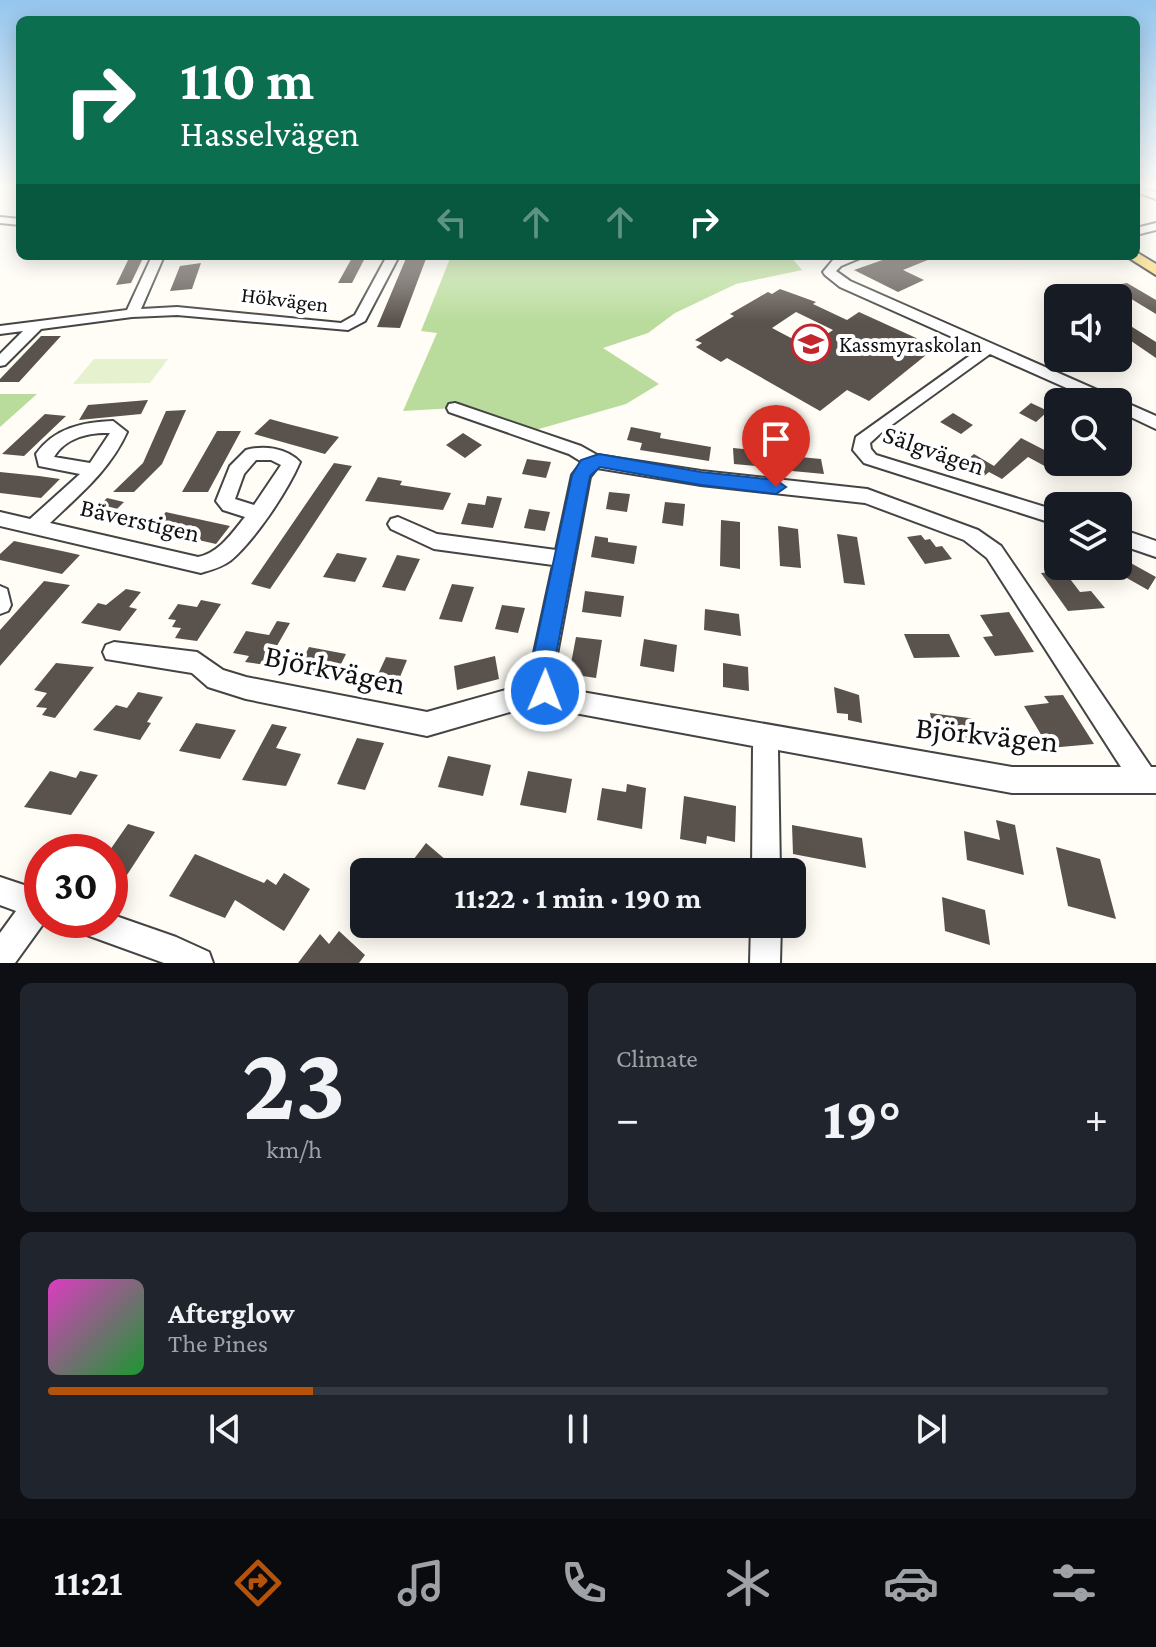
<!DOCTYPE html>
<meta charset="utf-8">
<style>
:root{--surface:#171b24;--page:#20242c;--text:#f1f3f6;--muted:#9ea1a6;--line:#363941;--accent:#b45309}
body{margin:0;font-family:"Crimson Pro",serif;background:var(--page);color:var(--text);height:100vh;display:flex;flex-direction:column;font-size:30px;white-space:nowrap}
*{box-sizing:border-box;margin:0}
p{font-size:26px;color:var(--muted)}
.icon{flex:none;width:44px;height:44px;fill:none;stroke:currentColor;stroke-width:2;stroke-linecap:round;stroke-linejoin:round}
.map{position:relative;height:963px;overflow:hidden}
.drawer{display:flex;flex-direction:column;gap:20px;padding:20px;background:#0d0f14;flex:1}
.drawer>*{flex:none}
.banner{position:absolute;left:16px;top:16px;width:1124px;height:244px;border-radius:12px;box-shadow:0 4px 20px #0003;background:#0b6e4f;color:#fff;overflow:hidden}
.fabs{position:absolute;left:1044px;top:284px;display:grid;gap:16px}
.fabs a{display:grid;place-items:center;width:88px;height:88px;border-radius:12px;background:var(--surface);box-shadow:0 4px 20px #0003;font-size:40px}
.speed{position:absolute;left:24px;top:834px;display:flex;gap:16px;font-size:40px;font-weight:700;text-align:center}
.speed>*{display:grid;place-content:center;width:104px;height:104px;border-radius:50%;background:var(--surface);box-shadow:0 4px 20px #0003;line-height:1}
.speed .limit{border:12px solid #d22;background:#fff;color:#111}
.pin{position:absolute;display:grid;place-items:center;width:68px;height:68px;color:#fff;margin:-82px -34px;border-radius:50% 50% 50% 0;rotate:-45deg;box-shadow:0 0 8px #0007}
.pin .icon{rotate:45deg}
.me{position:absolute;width:88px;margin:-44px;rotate:1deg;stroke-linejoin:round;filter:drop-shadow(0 0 6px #0008)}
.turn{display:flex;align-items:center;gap:28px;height:168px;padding:0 32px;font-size:36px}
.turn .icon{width:104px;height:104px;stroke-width:2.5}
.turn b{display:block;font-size:56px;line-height:68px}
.lanes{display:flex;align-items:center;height:76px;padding:0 32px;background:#0003;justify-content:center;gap:40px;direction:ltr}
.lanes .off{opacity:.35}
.big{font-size:60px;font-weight:700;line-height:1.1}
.drawer .tile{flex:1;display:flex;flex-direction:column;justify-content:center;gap:12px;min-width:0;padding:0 28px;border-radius:12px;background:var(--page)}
.drawer .dial{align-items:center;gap:0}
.dial b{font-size:104px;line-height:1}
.song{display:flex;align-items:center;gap:24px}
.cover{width:96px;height:96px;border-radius:12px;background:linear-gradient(135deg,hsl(310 70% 55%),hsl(130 70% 35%))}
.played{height:8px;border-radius:4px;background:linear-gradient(90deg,var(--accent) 25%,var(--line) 25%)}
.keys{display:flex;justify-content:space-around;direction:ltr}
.heat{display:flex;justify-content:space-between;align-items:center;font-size:44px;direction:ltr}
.drawer .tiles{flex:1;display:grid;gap:20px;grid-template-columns:1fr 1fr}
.tile:last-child{grid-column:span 2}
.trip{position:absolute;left:350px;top:858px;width:456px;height:80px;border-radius:12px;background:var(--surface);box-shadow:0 4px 20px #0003;font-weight:700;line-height:80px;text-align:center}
.dock{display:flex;height:128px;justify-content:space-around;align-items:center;background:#090b0e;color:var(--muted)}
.dock .icon{width:56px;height:56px}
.dock .selected{color:var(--accent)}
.dock b{font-size:36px;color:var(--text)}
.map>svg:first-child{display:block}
</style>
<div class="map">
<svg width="1156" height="963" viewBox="0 0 1156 963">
<rect width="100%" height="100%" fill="#fffdf5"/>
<path fill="#b9dc9c" d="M451,256H790L802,270L736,284L675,313L648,333L603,348L659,384L626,404L532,431L455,408L403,411L437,333L421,331Z
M0,394H37L0,427Z"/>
<path fill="#e6f2cf" d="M94,359H168L150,383L73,384Z"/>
<path fill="#5a524d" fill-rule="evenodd" d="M130,256H144L131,283L116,285Z
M353,256H366L352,283H338Z
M407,256H427L400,328L377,327Z
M894,256L935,257L903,270L924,280L898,292L854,270Z
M201,263L192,289L170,291L180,266Z
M1127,283L1156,300V314L1110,286Z
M780,289L816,302L813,304L847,320L859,312L936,347L869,401L847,390L820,411L727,358L721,362L696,347L702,343L695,340L734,316L730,314L768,292L772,294ZM796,312L833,330L808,347L772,328Z
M1118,318L1156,342V358L1118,332Z
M41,336H61L19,382H0V379Z
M148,400L141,414L79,420L88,405Z
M1031,403L1048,411L1036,422L1019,413Z
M186,410L162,464L134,492H113L143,463L166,411Z
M953,413L973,425L961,434L940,422Z
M45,414L66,416L24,456L2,454Z
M270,419L288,424L339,437L325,454L254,434Z
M631,427L661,433L660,438L711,447L709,461L640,450L642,443L627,440Z
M217,431H241L208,492H182Z
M463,433L482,445L465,458L446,445Z
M905,435L925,446L913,456L893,444Z
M1021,438L1058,457V464L1052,470L1028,457L1002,479L989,472L983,477L962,464L974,454L994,466Z
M733,448L765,451L767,467L734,464Z
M790,456L821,459L824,474L792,471Z
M527,459L551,462L546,478L522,474Z
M334,463L352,466L300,545L270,589L251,584Z
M0,472L39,476L60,479L41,498L0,493Z
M378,477L402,481L400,485L451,493L443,510L365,501Z
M609,492L630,494L627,512L606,509Z
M487,496L502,498L493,528L461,524L468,503L485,505Z
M107,498L124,502L106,520L88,517Z
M665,502L685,504L683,526L662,523Z
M529,509L550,512L545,531L524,528Z
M166,512L170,513L230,526L216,544L150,529Z
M721,520L740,522V569L720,566Z
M778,526L798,529L801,568L780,566Z
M837,534L857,537L865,585L844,583Z
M921,535L925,540L930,539L936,547L942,546L952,559L925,564L907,537Z
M595,536L608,538V542L637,546L634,564L591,557Z
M14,541L62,551L80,555L62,574L0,560V554Z
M337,553L367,558L355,582L323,577Z
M397,555L420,559L405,591L382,587Z
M1118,556L1156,577L1148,590L1118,573Z
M1064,571L1080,592L1091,591L1105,608L1068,611L1041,573Z
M44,581L70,585L0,666V630Z
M452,584L474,587L462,622L439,619Z
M126,589L141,592L129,607L137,609L120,631L81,623L98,603L106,605Z
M585,591L624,596L621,617L582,612Z
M201,600L221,604L197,641L175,638L181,628L172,627L176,620L168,619L178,604L197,607Z
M502,605L525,608L518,633L495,629Z
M705,609L739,614L741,636L704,630Z
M1009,612L1034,652L995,656L983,637L993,636L980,615Z
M277,621L290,623L266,665L245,662L249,656L233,653L246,631L269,635Z
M904,634H949L960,657L914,658Z
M576,637L602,640L596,678L569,674Z
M644,639L677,645L674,672L640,666Z
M309,647L346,654L334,678L297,671Z
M495,656L499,679L457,690L454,666Z
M386,657L407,660L395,689L373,685Z
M56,663L94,667L55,718L42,715L47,708L36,707L47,693L34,690Z
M723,663L748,667L749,691L723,687Z
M834,687L859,695L862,723L848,720V714L837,713Z
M138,692L163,697L147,722L151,723L140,740L93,730L116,705L127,708Z
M1063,695L1094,744L1049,748L1024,706L1049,703L1044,696Z
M930,713L976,719L984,745L935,739Z
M196,723L236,730L220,759L179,751Z
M272,724L287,727L276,748L301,754L286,786L242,780Z
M357,738L384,743L365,790L337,784Z
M448,756L491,765L483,796L438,787Z
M50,771L76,778L80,771L98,775L71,815L24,807Z
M528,771L572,779L566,813L520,805Z
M627,784L646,788L642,829L597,820L602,788L626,792Z
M684,796L736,806L735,842L707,836L706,844L680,839Z
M996,820L1015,825L1024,875L967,860L964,831L1000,840Z
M128,824L155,832L125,878L110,873V850Z
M792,825L862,838L866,868L793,854Z
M426,843L460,872H404Z
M1056,847L1100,859L1116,919L1068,906Z
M195,854L264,883L267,879L276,885L284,873L310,889L284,931L235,900L225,918L169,896Z
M942,897L985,910L990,945L945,931Z
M339,931L365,955L359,963H298L320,934L329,944Z"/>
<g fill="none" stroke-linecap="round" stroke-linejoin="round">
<g stroke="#444" stroke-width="4">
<path id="minor" d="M1136,187L1156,192V199L1136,192Z
M0,217L20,219V225L0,223Z
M1156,223V230L1136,235V228Z
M152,256H164L141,309L177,307L341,323L355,315L387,256H399L365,321L348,330L177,315L132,317L41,329L5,365L0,366V354L23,331L0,334V326L127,310Z
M847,256H865L841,266L836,271L850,281L1156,416V429L1118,411V402H1098L990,354L882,432L870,443L871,449L876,455L1058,511V525L864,463L853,450L856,437L979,349L840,287L825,275L823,272L833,260Z
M455,403L581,446L597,455L701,471L867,489L978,530L1001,546L1151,767H1156V793H1012L778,750L780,872H752L753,746L553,709L541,703L427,736L246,699L208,687L192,673L106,659L103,652L106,645L114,642L197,652L223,670L246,677L427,712L531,683L529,676L553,565L434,549L391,529L388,524L391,519L398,517L437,534L556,550L572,475L582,462L569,454L449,412L447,408L449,404ZM597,468L701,485L865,503L964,540L987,558L1121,767H1012L559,688L553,676L590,477Z
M113,421L127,432C110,470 80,494 50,523L198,557C219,553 232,533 245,517L223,510L216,501L230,466L246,450C264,445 287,448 300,462C287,492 255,540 230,561C222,567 211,570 201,573L0,526V512L30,519L80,474L39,466L36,454C54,428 83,422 113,421ZM110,433L90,463L54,457C65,438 89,432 110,433ZM256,460H271L281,465L254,505L235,499L244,474Z
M1118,528L1156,541V557L1118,544Z
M0,586L7,589L11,605L8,611L0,614Z
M0,877L42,891V920H46L15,963H0V933L16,911L0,905Z
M110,914L176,937L209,952L213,963H164L73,930L68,920H110Z
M751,924H781L780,963H750Z"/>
</g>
<g stroke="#222" stroke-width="4">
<path id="major" d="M1136,252L1156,264V275L1126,256H1136Z"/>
</g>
<use href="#minor" fill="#fff" fill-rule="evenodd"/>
<use href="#major" fill="#f9d66b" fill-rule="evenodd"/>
</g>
<linearGradient id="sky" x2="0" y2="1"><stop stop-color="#95c6ee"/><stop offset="0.58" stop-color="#fffefa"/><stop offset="1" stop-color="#fffefa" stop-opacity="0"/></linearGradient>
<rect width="1156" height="322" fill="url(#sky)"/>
<path fill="#1a73e8" stroke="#114b97" stroke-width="2" d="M599,454L701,472L776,480L786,487L776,494L701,485L600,467L590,476L552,676L557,691L553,699L545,702L537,699L529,676L572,475L581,460Z"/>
<defs>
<g id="school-ring" transform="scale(2)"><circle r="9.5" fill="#fff" stroke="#c4262e" stroke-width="1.5"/><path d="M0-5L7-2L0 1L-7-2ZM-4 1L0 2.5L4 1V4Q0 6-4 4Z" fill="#c4262e"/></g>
</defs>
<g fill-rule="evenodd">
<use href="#school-ring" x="811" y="344"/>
</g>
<g text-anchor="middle" stroke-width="8" stroke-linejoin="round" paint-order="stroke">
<g font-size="22" fill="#111" stroke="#fff">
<text transform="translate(285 299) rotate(7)" y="8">Hökvägen</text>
</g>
<g font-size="22" fill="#111" stroke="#fff" text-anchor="start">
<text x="839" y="352">Kassmyraskolan</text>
</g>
<g font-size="26" fill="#111" stroke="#fff">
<text transform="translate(934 450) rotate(19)" y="9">Sälgvägen</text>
<text transform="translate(140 520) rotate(13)" y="9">Bäverstigen</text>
</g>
<g font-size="32" fill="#111" stroke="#fff">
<text transform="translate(335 669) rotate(12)" y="11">Björkvägen</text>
<text transform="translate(987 734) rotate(6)" y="11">Björkvägen</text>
</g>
</g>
</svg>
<div class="fabs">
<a><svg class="icon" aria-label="sound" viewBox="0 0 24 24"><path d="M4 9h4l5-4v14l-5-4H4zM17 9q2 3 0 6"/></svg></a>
<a><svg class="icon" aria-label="search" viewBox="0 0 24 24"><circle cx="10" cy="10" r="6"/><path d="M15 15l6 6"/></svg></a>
<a><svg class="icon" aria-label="layers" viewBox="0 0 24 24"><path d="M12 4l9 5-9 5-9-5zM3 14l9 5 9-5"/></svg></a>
</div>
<div class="speed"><div class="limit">30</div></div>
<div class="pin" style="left:776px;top:487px;background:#d93025"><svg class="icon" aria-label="arrive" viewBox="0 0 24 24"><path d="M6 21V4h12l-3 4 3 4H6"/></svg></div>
<svg class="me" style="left:545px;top:691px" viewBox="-20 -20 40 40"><circle r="17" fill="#1a73e8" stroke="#fff" stroke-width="3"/><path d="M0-11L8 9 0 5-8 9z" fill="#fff"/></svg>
<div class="trip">11:22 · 1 min · 190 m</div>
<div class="banner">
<div class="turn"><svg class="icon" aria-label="right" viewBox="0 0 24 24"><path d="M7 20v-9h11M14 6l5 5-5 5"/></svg><div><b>110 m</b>Hasselvägen</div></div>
<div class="lanes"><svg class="icon off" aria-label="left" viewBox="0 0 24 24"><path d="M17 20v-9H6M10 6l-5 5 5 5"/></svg><svg class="icon off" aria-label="ahead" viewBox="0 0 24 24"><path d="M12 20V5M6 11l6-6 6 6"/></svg><svg class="icon off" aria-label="ahead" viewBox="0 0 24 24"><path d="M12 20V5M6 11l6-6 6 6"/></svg><svg class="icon" aria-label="right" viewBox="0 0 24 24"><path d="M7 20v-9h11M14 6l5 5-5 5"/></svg></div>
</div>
</div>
<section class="drawer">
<div class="tiles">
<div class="tile dial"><b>23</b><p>km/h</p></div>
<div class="tile"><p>Climate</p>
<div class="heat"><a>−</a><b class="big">19°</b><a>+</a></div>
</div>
<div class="tile">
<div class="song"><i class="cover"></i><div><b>Afterglow</b><p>The Pines</p></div></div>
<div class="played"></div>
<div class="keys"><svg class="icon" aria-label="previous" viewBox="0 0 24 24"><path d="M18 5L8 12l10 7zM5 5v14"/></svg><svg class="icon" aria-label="pause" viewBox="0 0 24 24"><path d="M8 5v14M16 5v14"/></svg><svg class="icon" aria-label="next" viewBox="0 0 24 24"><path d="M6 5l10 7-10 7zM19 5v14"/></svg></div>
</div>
</div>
</section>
<nav class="dock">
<b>11:21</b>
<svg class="icon selected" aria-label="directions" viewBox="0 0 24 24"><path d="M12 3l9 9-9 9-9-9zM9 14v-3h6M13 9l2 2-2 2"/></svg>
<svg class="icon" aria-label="music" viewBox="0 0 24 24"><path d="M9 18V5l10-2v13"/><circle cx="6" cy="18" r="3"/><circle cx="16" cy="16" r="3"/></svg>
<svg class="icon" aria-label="phone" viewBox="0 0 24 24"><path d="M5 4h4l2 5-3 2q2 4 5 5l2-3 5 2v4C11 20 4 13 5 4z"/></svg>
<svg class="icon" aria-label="climate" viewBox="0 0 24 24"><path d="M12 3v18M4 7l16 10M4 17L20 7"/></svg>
<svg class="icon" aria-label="car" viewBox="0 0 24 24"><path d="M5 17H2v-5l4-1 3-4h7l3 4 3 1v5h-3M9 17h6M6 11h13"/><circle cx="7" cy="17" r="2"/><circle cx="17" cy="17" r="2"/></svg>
<svg class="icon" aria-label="filters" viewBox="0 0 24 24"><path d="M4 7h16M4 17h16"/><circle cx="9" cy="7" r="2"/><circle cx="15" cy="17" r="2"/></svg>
</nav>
